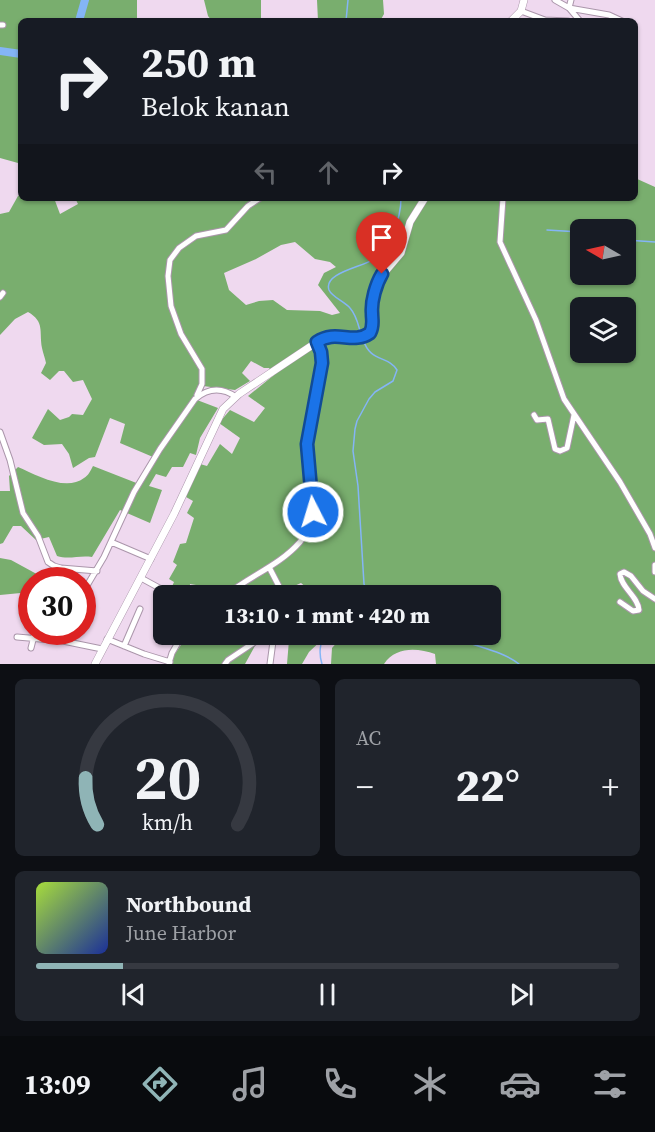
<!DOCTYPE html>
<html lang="id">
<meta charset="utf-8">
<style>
:root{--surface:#171b24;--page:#20242c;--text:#f1f3f6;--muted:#9ea1a6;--line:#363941;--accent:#8fb4b6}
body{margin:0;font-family:"Source Serif 4",serif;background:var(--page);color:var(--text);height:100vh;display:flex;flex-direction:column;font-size:22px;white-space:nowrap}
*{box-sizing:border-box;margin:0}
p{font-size:20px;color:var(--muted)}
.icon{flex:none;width:33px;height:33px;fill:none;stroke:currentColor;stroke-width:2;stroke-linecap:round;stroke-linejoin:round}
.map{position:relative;height:664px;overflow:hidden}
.side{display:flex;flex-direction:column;gap:15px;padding:15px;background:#0d0f14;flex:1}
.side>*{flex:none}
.top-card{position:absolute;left:18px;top:18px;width:620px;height:183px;border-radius:9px;box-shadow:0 2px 4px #0004;background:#171b24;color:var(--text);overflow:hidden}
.needle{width:39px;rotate:279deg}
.fabs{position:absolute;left:570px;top:219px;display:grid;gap:12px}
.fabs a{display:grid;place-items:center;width:66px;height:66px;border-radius:9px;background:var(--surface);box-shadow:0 2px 4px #0004;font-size:30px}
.speed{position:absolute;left:18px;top:567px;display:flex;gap:12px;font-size:30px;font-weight:700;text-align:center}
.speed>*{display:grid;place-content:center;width:78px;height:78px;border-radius:50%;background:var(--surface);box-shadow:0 2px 4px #0004;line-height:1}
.speed .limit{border:9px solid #d22;background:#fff;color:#111}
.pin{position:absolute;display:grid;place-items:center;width:51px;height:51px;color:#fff;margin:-62px -26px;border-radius:50% 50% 50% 0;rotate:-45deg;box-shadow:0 0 6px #0007}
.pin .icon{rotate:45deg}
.me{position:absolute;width:66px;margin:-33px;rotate:355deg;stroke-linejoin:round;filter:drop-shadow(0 0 4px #0008)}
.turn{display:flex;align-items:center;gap:21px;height:126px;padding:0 24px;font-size:27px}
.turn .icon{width:78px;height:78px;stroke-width:2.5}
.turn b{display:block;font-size:42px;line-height:51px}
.lanes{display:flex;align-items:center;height:57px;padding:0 24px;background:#0003;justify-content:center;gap:30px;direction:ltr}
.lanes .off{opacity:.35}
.big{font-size:45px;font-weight:800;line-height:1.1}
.side .tile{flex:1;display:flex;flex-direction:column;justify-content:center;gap:9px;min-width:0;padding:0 21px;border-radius:9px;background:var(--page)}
.side .dial{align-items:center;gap:0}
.dial svg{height:156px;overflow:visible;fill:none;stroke:var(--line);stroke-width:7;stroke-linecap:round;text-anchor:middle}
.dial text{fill:var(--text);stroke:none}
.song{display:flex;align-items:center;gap:18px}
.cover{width:72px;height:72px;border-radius:9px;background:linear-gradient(135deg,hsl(80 70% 55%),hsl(230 70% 35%))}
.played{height:6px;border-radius:3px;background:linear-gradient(90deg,var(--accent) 15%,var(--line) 15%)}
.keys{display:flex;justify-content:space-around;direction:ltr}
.heat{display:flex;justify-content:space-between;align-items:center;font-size:33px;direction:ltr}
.side .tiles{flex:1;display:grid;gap:15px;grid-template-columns:1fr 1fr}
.tile:last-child{grid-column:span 2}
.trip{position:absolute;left:153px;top:585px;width:348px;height:60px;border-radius:9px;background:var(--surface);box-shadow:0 2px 4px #0004;font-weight:800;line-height:60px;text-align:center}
.tabs{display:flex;height:96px;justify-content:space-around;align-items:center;background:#090b0e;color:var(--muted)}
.tabs .icon{width:42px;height:42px}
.tabs .current{color:var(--accent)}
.tabs b{font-size:27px;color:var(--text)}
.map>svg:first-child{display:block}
</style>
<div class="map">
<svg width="655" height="664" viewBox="0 0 655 664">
<rect width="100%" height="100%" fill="#efd9ef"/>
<path fill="#79ae6e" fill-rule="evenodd" d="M0,0H137V21H21V167L18,163L0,158Z
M204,0H261V21H212L208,16Z
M317,0H383L384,14L380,21H318Z
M635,178L655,187V664H436L435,654C418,648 396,646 384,664H331L332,648L341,638V635L490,634V596H359L346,588L340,595H315L301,583L272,596L202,595V586L190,584L189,594L180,595L171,589L174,582L169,579L177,565L173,562L180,544L186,543L194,518L187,513L193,501L186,497L200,464L207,466L220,444L232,454L240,438L219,423L230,410L254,422L265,408L248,396L274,375L269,368H264L251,361L242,373L250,381L235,390L203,386L197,400L218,408L200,438L196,455L190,453L183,467H172L166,477L156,474L149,486L162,490L150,523L120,510L92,557C79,555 69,560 57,556L49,537L36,540L21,526H13L3,543L0,544V491H10L9,476L18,467C36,475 66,492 84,478C88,476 91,470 93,466L139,484L153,457L120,443L125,424L110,418L95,457L89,458L73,468L69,454L62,444L44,445L32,438L48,409L60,420L69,417L72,414L83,415L92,399L83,380L73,382L64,371H59L50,380L41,373L46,363C45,358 43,353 42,348C39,331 45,322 28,312L15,319L0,335V214L9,212L18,196L21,194V198H54L60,214L78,204L75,198H634ZM580,230H626V274H580ZM295,242L315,259L330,262L336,267L324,273L318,285L340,313L332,315L320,311L287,310L273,300L259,301L246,305L229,290L224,273L256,259L281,245ZM580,308H626V352H580Z
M0,558L11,560L44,578L43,580H32L31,592L0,595Z
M188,635H261L245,664H172L174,655Z
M265,635H327L309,652L302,664H287L289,640L270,638Z"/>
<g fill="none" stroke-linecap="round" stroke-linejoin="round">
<path stroke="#84b5f6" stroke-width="1.5" d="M346,21L348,0
M547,230L580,232
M626,240L655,242
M361,334C358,325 357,316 350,308C345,302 332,297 329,290C323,273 362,267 372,260C390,248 401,219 401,198
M363,339C370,363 388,355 397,370L393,381L375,392L369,399L357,421L355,429L353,451L358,486L364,584L366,589L381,596
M359,596L365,590
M448,634C471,647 498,648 519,664
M322,664C319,655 319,642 326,634"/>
<path stroke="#84b5f6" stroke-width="8" d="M79,21L85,0
M0,51L21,54"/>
<g stroke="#ab96ab" stroke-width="7">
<path id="minor" d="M555,0L569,8L580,21
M571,0L569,8L609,15L622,21
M521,11L545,20L568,21
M0,25H3
M503,198L500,242L536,320L564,399L620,482L650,534L655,548
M0,297L3,293
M197,395L202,384V369L181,334L171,306L168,276L170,260L179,248L196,236L226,230L248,206L260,198
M534,415L537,420L548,419L555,449L560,451L567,448L574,415
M0,432L10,460L23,513L38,536L48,562L54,566L61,568L97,571
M111,542L151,559
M655,565V572
M269,567L284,596
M141,578L174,596
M53,580H54
M82,594L104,557L134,492L160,449L195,399C208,388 222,387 236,397
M225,596C249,576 279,566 300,542C325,513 305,478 307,444C308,417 319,390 322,363L321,352L317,342
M620,602L633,611L639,610C638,596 621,588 620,574L624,572L631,576L643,591L655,599
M17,637L63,641L102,649
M107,639L144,654L170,662
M63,641L66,632
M124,646L140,609
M31,648L35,632
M169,663L172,653L183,634
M225,664L228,660L267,634
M270,664L274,634"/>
</g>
<g stroke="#ab96ab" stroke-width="8">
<path id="tertiary" d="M511,21L521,11L524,0
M95,664L174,514L223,409L239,394L323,338L338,336L357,339L364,337L371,331L373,323L372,308L379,279L401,253L410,222L425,198"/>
</g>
<use href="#minor" stroke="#fff" stroke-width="5"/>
<use href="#tertiary" stroke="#fff" stroke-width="7"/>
</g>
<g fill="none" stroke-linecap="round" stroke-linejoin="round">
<g stroke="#114b97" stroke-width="15">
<path id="route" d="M313,512L307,444L322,363L321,352L317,342C336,329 353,345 370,333C374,325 372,321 372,313C371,301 376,284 382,274"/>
</g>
<use href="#route" stroke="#1a73e8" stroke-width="10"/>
</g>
</svg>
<div class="fabs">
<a><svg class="needle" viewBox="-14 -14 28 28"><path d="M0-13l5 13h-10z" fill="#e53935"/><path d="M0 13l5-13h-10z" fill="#9ea1a6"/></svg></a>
<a><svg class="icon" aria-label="layers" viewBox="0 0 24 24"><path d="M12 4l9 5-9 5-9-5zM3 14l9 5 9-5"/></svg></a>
</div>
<div class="speed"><div class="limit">30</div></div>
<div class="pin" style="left:382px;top:274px;background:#d93025"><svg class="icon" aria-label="arrive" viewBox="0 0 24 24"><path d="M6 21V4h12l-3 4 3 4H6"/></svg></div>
<svg class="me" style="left:313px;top:512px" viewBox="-20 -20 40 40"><circle r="17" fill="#1a73e8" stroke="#fff" stroke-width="3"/><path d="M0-11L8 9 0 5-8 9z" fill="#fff"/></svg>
<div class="trip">13:10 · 1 mnt · 420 m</div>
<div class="top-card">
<div class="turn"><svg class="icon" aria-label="right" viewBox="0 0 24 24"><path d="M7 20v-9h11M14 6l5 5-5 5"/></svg><div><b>250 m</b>Belok kanan</div></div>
<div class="lanes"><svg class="icon off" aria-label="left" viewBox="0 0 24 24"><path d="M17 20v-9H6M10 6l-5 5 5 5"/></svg><svg class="icon off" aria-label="ahead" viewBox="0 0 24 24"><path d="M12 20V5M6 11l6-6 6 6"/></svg><svg class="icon" aria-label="right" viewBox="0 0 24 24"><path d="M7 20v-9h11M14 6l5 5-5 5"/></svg></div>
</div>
</div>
<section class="side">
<div class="tiles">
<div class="tile dial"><svg viewBox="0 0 100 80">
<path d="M14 69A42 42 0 1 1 86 69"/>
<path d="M14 69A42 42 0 0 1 8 45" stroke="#8fb4b6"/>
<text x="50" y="56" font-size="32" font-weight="700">20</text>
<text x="50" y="72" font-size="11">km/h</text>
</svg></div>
<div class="tile"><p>AC</p>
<div class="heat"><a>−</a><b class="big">22°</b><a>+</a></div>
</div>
<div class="tile">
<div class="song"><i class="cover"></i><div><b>Northbound</b><p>June Harbor</p></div></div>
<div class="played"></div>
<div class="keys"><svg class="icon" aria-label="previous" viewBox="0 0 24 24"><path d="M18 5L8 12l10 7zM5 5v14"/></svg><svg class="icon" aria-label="pause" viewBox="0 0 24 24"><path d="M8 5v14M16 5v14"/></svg><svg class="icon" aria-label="next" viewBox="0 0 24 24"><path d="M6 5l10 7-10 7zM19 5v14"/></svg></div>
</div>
</div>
</section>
<nav class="tabs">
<b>13:09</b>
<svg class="icon current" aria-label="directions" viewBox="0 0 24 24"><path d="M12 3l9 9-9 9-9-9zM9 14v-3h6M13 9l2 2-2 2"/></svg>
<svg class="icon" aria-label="music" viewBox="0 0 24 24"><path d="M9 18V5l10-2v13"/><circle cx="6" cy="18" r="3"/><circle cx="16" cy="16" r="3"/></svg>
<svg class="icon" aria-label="phone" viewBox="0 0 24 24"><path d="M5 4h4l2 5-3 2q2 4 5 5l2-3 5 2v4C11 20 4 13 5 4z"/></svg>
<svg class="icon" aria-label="climate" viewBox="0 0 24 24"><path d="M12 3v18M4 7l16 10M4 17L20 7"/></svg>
<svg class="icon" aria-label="car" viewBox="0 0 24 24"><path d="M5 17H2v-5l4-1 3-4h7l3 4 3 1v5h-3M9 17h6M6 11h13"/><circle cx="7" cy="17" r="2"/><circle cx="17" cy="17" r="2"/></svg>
<svg class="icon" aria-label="filters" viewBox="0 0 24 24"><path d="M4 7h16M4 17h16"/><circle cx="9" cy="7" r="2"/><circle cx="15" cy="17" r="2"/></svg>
</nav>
